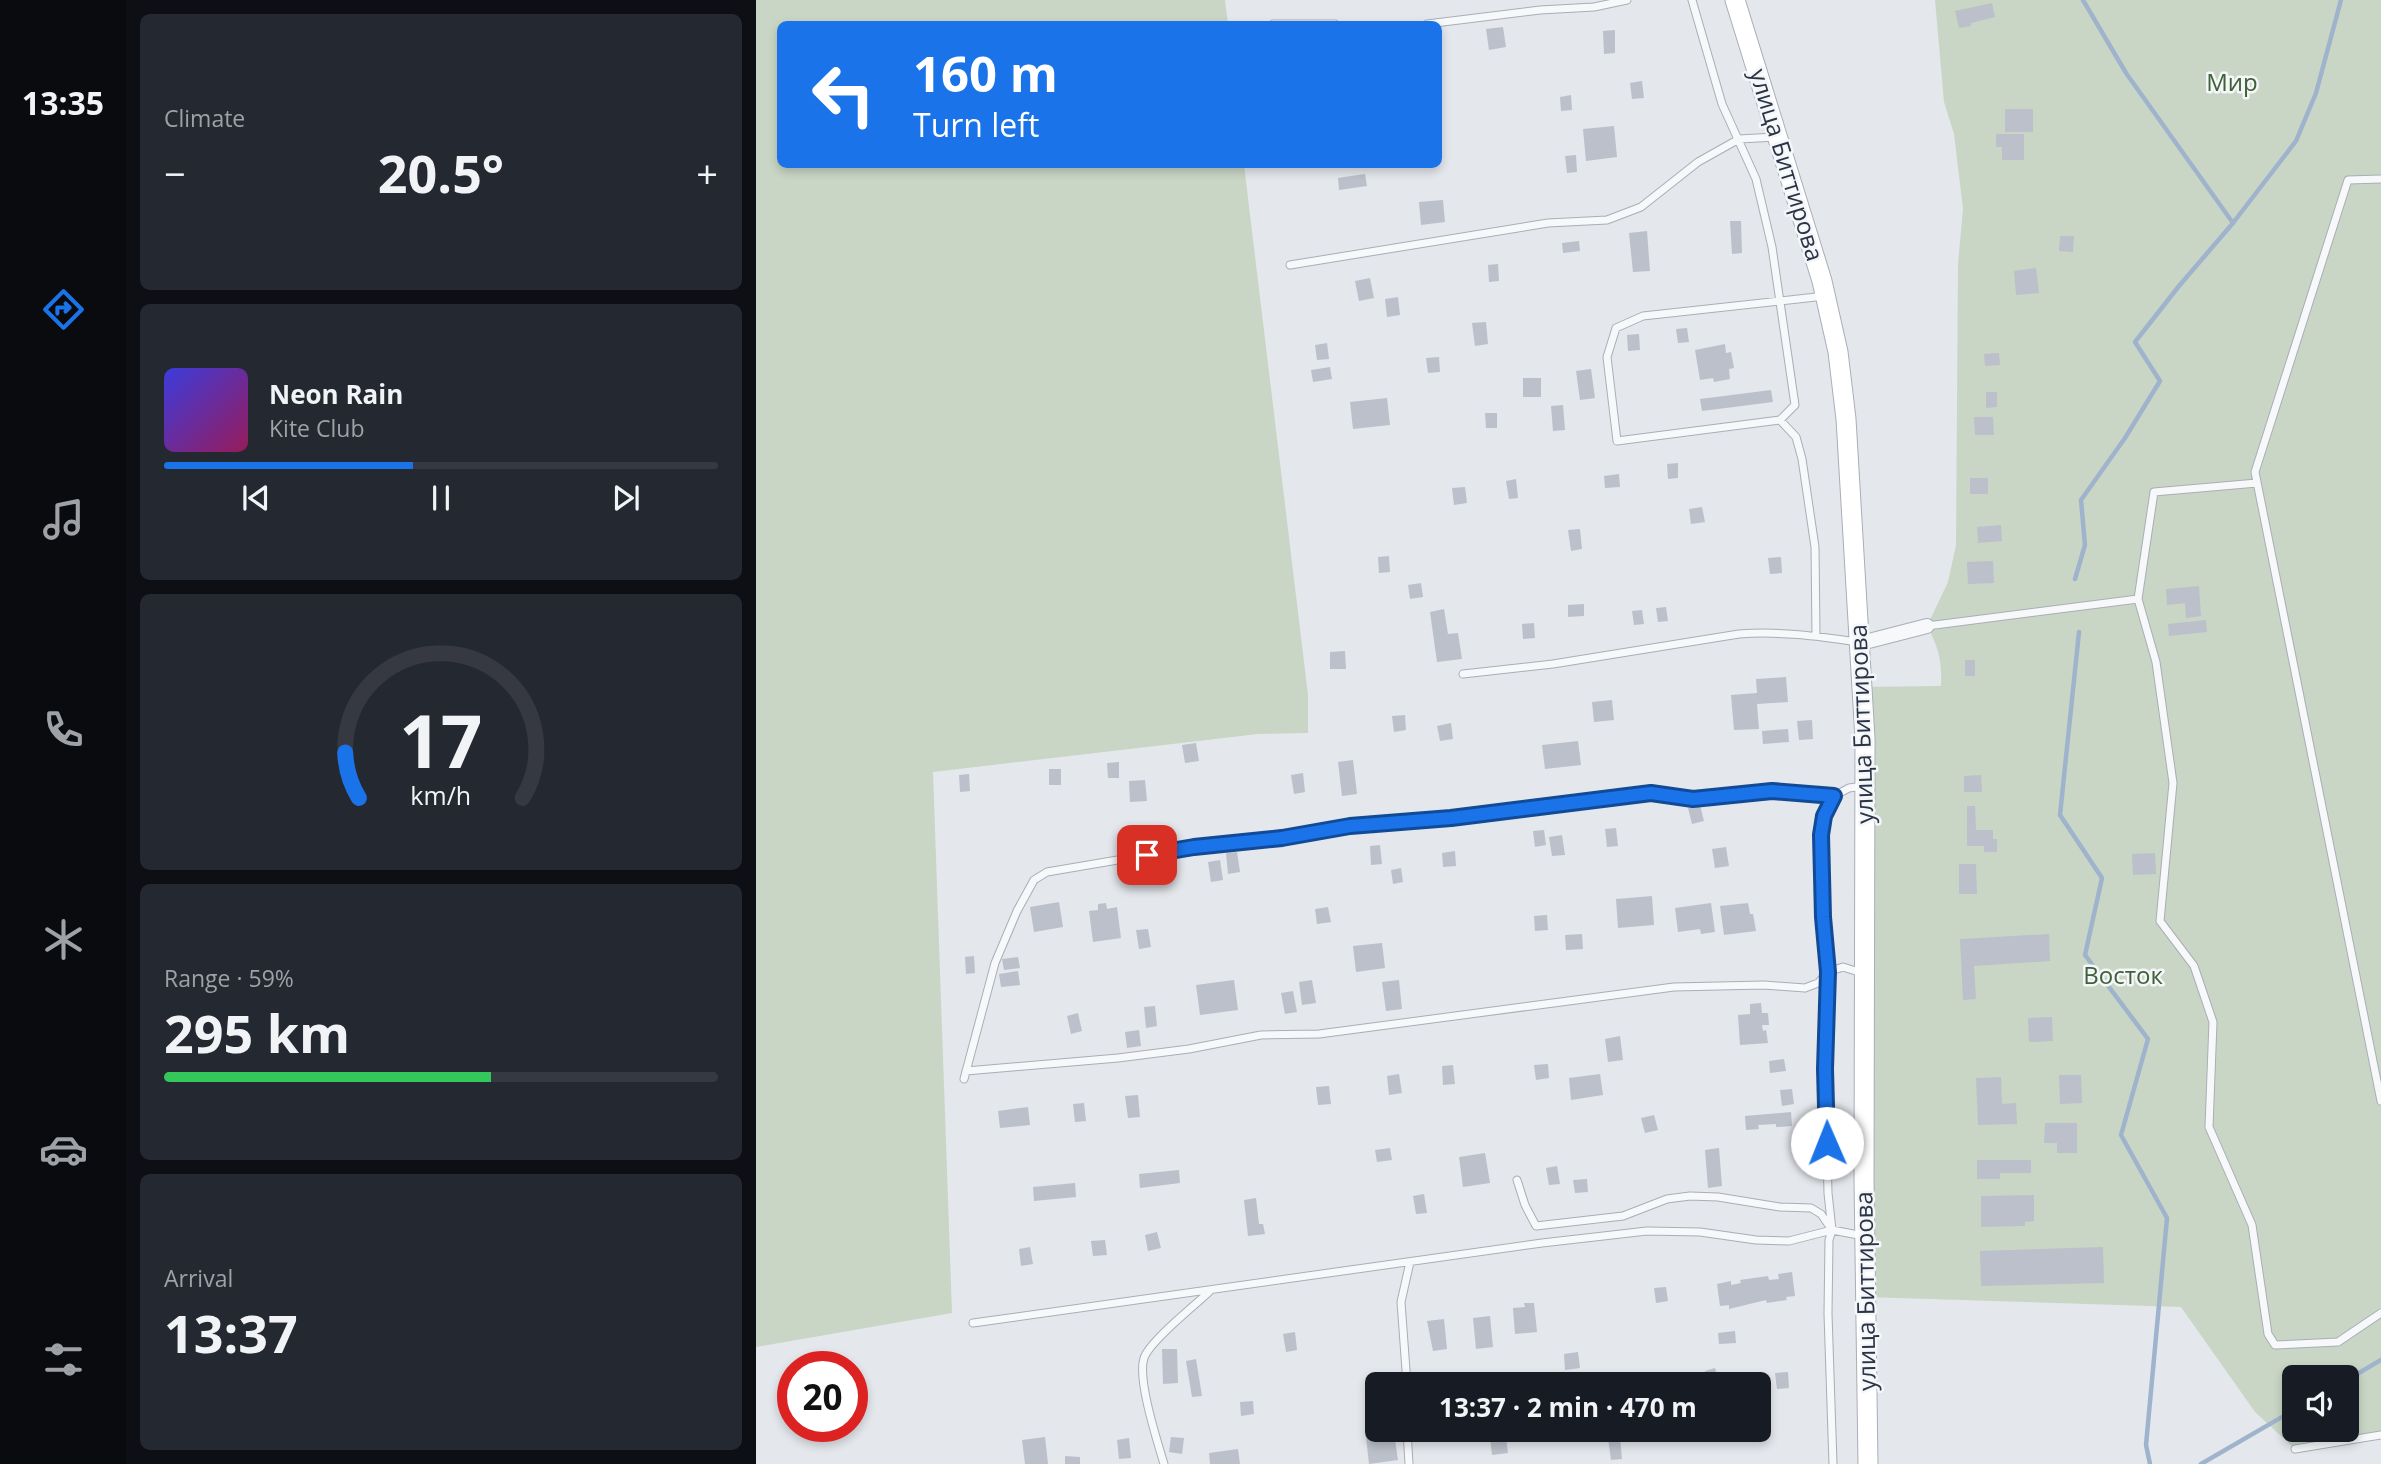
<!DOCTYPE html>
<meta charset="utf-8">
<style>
:root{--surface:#171b24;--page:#242831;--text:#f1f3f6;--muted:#9ea1a6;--line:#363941;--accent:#1a73e8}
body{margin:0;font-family:"Open Sans",sans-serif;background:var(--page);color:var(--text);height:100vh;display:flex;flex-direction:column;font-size:26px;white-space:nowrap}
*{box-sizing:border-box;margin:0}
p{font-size:23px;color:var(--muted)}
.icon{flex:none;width:38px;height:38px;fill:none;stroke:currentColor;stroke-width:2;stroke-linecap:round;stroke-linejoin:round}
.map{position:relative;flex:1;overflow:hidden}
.drawer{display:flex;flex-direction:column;gap:14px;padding:14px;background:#0d0f14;width:630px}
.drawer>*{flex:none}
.top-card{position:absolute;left:21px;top:21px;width:665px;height:147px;border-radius:10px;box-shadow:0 4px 10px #0003;background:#1a73e8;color:#fff;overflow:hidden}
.fabs{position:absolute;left:1526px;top:1365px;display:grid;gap:14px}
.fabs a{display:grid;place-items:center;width:77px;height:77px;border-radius:10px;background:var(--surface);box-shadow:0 4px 10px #0003;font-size:35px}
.speed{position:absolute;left:21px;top:1351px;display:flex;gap:14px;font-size:35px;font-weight:700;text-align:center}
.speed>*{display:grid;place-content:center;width:91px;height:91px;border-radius:50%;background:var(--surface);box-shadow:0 4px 10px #0003;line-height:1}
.speed .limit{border:10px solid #d22;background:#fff;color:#111}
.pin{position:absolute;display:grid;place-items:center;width:60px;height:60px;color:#fff;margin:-30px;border-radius:14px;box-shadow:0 4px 10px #0006}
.me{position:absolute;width:77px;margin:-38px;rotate:359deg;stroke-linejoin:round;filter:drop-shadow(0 0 5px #0008)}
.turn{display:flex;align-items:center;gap:24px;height:147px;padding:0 21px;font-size:32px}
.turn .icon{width:91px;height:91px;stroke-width:2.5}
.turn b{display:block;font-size:49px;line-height:60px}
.big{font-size:52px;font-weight:700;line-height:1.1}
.drawer .tile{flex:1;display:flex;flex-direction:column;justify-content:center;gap:10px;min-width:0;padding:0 24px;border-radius:10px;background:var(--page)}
.drawer .dial{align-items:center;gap:0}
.dial svg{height:182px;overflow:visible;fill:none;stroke:var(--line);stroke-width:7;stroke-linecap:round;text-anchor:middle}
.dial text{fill:var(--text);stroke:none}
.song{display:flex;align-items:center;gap:21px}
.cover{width:84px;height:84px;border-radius:10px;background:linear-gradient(135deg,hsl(240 70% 55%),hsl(330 70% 35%))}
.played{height:7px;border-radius:4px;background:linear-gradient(90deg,var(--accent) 45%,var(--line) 45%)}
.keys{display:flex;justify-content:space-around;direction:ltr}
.heat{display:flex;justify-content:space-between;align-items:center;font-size:38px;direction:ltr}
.charge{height:10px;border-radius:5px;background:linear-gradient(90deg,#34c759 59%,var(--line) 0)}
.trip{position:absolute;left:609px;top:1372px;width:406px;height:70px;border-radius:10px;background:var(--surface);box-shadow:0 4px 10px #0003;font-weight:700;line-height:70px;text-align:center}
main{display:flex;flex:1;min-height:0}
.dock{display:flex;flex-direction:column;width:126px;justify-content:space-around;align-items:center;background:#090b0e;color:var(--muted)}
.dock .icon{width:49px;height:49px}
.dock .on{color:var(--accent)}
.dock b{font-size:32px;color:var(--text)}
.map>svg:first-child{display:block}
</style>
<main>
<nav class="dock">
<b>13:35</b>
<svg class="icon on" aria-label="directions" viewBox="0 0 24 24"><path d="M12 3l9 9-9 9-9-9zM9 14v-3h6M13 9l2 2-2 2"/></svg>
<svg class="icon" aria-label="music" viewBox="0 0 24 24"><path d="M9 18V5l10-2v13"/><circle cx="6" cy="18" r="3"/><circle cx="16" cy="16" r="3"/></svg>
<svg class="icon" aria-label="phone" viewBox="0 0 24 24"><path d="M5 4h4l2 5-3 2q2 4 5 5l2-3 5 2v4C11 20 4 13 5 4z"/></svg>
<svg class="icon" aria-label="climate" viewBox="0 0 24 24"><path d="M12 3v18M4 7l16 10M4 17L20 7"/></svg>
<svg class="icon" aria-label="car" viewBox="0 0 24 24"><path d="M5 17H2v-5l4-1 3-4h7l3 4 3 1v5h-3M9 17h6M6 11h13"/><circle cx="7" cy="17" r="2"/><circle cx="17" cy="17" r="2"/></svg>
<svg class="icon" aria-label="filters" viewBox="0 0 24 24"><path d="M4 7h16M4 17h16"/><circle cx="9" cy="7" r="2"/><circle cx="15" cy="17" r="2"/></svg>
</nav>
<section class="drawer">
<div class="tile"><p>Climate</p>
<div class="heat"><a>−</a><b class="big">20.5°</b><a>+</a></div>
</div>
<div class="tile">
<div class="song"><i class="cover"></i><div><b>Neon Rain</b><p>Kite Club</p></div></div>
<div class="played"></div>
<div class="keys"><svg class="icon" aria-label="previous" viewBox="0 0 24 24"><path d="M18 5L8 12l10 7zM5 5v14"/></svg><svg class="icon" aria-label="pause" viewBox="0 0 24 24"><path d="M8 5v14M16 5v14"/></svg><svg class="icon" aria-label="next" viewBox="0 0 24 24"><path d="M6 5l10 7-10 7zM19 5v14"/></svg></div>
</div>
<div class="tile dial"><svg viewBox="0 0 100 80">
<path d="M14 69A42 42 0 1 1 86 69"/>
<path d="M14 69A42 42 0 0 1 8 49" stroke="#1a73e8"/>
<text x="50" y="56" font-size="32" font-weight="700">17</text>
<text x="50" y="72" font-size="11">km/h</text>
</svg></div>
<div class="tile"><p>Range · 59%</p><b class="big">295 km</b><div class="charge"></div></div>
<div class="tile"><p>Arrival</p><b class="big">13:37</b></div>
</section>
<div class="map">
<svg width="1625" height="1464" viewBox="0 0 1625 1464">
<rect width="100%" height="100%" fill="#e4e7ec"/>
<path fill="#c9d6c5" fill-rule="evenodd" d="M0,0H469L472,24H24V164L488,165L552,695V733L502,734L177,772L196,1313L0,1347Z
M1179,0H1625V1435L1539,1449L1499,1412L1425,1307L1110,1297L1106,687L1185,686C1186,661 1183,648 1171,626L1192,582L1200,545L1202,264L1207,209L1198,134L1188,102ZM1538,1377H1591V1430H1538Z"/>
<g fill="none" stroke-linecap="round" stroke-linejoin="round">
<path stroke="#9fb4cc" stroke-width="4.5" d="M1327,0L1370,73L1477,223
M1319,579L1329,545L1325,500L1369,438L1404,381L1379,342L1423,286L1477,223L1540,141L1560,93L1585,0
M1323,632L1304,815L1346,878L1329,955L1392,1039L1365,1135L1411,1218L1390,1445L1394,1464
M1591,1380L1625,1360
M1445,1464L1538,1410"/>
</g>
<path fill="#bbc0ca" d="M1236,3L1239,17L1215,23V26L1203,28L1199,11Z
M747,27L750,47L733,50L730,29Z
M859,30V53L848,54L847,31Z
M886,81L888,98L876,99L874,83Z
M815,95L816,110L805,111L804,97Z
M1249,109H1277V132H1249Z
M858,126L861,157L830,161L827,129Z
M1240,134H1268V160H1246V147H1240Z
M820,155L821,172L811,173L809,156Z
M609,174L611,186L583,190L582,178Z
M687,200L689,222L665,225L663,202Z
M974,221H985L986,253L976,254Z
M891,231L894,271L877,272L873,233Z
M1304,236H1318L1317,252L1303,251Z
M823,241L824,251L807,253L806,243Z
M742,264L743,281L733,282L732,265Z
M1280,268L1283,293L1260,295L1258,271Z
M614,278L618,298L603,301L599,281Z
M642,297L644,315L631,317L629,299Z
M730,322L732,344L719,346L716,323Z
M931,328L933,342L922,343L920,329Z
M883,334L884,350L872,351L871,335Z
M571,343L573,359L561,360L559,345Z
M969,344L970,353L975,352L978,368L973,369L974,379L958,382L957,378L944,380L939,350Z
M1243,353L1244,365L1229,366L1228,354Z
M683,357L684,372L672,373L670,358Z
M574,367L576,379L557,382L555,370Z
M835,369L839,398L824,400L820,371Z
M767,378H785V397H767Z
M1015,390L1017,402L946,411L944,399Z
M1230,392H1241V407L1230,408Z
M631,398L634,425L597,429L594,402Z
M807,405L809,430L797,431L795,406Z
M729,413H741V428H730Z
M1218,417H1237L1238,435H1219Z
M922,463V478L912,479L911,464Z
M863,474L864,487L849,488L848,476Z
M1214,478H1232V494H1214Z
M760,479L762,498L753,499L750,481Z
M709,487L711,503L698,505L696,488Z
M946,507L949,522L935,524L933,509Z
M1245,525L1246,541L1222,543L1221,527Z
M824,529L826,549L815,551L812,530Z
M633,556L634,572L623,573L622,557Z
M1025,557L1026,573L1014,574L1012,558Z
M1237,561L1238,583L1212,584L1211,562Z
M665,583L667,597L654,599L652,585Z
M1443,586L1445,616L1430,618L1429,603L1411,605L1410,589Z
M828,604V616L812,617V605Z
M910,607L912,621L902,622L900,608Z
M688,609L692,634L702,633L706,659L681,662L674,612Z
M886,610L888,624L878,625L876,611Z
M1450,620L1451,632L1413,636L1412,624Z
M778,623L779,638L767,639L766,624Z
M589,651L590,669H574V652Z
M1209,660H1219V676H1209Z
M1030,677L1032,702L1001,704L1003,729L978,730L975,695L1001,693L1000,679Z
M856,700L858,720L838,722L836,702Z
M649,715L650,730L638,732L636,716Z
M1056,720L1057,739L1043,740L1041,721Z
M695,723L697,739L684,741L681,726Z
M1032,729L1033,742L1007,744L1006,731Z
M822,741L825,765L789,769L786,745Z
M440,743L443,761L429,763L426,745Z
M597,760L601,794L586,796L582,762Z
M363,762V778H352L351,763Z
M293,769H305V785H293Z
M547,773L549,792L538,794L535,775Z
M213,774L214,791L204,792L203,775Z
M1225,775L1226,792H1208V776Z
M389,780L391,801L374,802L373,781Z
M944,805L948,821L936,824L932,808Z
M1211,806H1219L1220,830H1237V839H1241V852H1228V846H1211Z
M860,828L862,846L851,847L849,829Z
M788,830L790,845L779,847L777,831Z
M806,835L809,855L796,856L793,837Z
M624,845L626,864L615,865L614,846Z
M970,847L973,866L959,868L956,849Z
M699,851L700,866L687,867L686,853Z
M481,852L484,872L472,874L470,853Z
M1399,853L1400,874L1377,875L1376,854Z
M464,860L467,880L455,882L452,862Z
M1203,864H1220L1221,894H1203Z
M645,868L647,882L637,884L635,870Z
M896,896L898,925L862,928L860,899Z
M303,902L307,927L278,932L274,907Z
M350,903L351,909L361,907L365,938L337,942L333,911L342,910V904Z
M955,903L959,932L945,934L944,929L922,932L919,908Z
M992,903L994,914H997L1000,931L968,935L964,906Z
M572,907L575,922L561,924L559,909Z
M791,915L792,930L779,931L778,916Z
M392,929L395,947L383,949L380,930Z
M826,934L827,949L810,950L809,935Z
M1293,934L1294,961L1218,966L1220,999L1207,1000L1204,939Z
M626,943L629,968L600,972L597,946Z
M218,956L219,973L210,974L209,957Z
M262,957L264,968L248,970L246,959Z
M262,971L264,985L245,987L243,974Z
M478,980L482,1010L444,1015L440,985Z
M556,980L560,1003L546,1005L543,982Z
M643,980L646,1009L630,1011L626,982Z
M537,991L541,1012L529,1014L525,993Z
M1005,1003L1006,1013H1012L1013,1025H1006L1007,1031L1010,1030L1012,1043L984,1045L982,1015L994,1014V1004Z
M399,1006L401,1026L390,1028L388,1007Z
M322,1013L326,1031L315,1034L311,1016Z
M1296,1017L1297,1041L1273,1042L1272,1018Z
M383,1030L385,1046L371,1048L369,1032Z
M864,1036L867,1060L852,1062L849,1039Z
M1028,1059L1030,1071L1014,1073L1013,1061Z
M792,1064L793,1078L780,1080L778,1065Z
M697,1065L699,1084L687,1085L686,1066Z
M643,1074L646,1093L633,1095L631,1076Z
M844,1074L847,1095L815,1100L813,1078Z
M1303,1075H1325L1326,1103L1304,1104Z
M1245,1077L1246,1104L1260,1103L1261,1124L1222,1125L1220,1078Z
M573,1086L575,1104L562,1105L560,1087Z
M1036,1089L1038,1104L1026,1106L1024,1090Z
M382,1095L384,1117L372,1118L369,1096Z
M328,1103L330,1121L319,1122L317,1104Z
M272,1107L274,1125L244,1128L242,1111Z
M1035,1112L1036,1126L1020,1127V1124L1002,1125L1003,1129L990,1130L989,1116Z
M898,1115L902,1130L889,1133L885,1118Z
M1289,1123H1321V1153H1301V1143H1288Z
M634,1148L636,1160L621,1162L619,1150Z
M963,1148L966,1186L952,1188L949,1150Z
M729,1153L734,1183L707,1187L703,1157Z
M1221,1160H1275V1173H1244V1179H1221Z
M801,1166L804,1184L793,1185L790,1168Z
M423,1170L424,1183L384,1188L383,1174Z
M831,1179L832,1192L819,1193L817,1180Z
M319,1183L320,1197L278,1201L277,1187Z
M668,1194L671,1213L660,1214L657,1196Z
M1278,1195V1221L1269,1222V1226L1225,1227V1196Z
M500,1198L503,1224H507L509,1234L492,1236L488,1200Z
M401,1232L405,1248L392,1251L389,1235Z
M349,1240L351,1255L337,1256L335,1241Z
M274,1247L277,1264L265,1266L263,1249Z
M1347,1247L1348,1283L1225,1286L1224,1251Z
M1036,1272L1039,1296L1030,1297L1031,1300L1011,1303L1010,1300L973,1309V1305L964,1306L961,1284L975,1281V1285L985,1283L984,1280L1012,1276L1013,1280L1023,1279L1022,1274Z
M910,1287L912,1301L900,1303L898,1288Z
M768,1303H778L781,1332L759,1334L757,1308L769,1307Z
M734,1316L737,1347L720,1349L717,1318Z
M688,1319L691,1349L677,1351L671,1321Z
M979,1331L980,1343L963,1344L962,1333Z
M539,1332L541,1350L530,1352L527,1334Z
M406,1349H421L422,1383L407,1384Z
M822,1352L824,1368L809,1370L808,1354Z
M440,1359L446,1396L436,1397L430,1361Z
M959,1368L963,1383L952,1384L949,1371Z
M1032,1372L1033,1388L1021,1389L1019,1373Z
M497,1401L498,1414L485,1416L484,1402Z
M733,1430H749L752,1453L736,1455Z
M851,1430H879V1436L864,1437L866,1459L855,1460Z
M638,1433L642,1460L613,1464L610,1437Z
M289,1437L292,1464H269L266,1440Z
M415,1437L428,1438L426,1454L413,1452Z
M373,1438L375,1458L363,1459L361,1440Z
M482,1449L484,1464H454L453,1453Z
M309,1456L324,1457V1464H309Z"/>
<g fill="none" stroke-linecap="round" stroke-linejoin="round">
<g stroke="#a9aeb7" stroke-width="9">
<path id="lane" d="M936,0L966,104L1000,179L1016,247L1039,405L1024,420
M517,24H579
M671,24L784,10L838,7L871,0
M1625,179L1592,180L1499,472L1625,1101
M534,265L792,223L851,220L885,207L942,162L983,139L1020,137
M1382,599L1398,492L1501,483
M1171,626L1382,599L1400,662L1417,783L1404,921L1438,966L1457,1022L1453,1127L1496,1225L1512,1334L1519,1345L1582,1342L1625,1313
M1060,636L1059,547L1046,459L1040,437L1024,420L861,441L851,357L860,328L887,316L1069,296
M707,674L797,664L983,634C1024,631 1061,636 1101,642
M210,1071L362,1058L433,1049L505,1035L563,1034L918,987L1008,985L1049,988L1062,983L1072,972L1087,967L1106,973
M208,1079L239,963L261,911L278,880L291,872L438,847L526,838L594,826L696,818L862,796L895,793L937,799L1016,791L1078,796L1093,788L1108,786
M761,1180L769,1205L780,1226L867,1216L911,1199L934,1196L962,1197L1024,1207L1055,1208L1065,1214L1074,1227
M217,1323L786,1243L891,1231L944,1232L1000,1240L1033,1241L1076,1230L1108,1236
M651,1384L645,1302L654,1262
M651,1430L653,1464
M1539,1449L1625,1435
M408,1464C401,1440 381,1379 388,1358C394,1341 438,1306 453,1292
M1077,1464L1072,1314L1073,1240L1076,1230L1072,1193L1069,1069L1072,972L1067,917L1065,835L1068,816L1078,796"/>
</g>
<g stroke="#a9aeb7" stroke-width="16">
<path id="street" d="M1105,643L1171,626"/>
</g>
<g stroke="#a9aeb7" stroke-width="21">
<path id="secondary" d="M979,0L1066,281L1082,352L1090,419L1109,739L1108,1180L1112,1464"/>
</g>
<use href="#lane" stroke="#f7f8fa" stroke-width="7"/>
<use href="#street" stroke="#f7f8fa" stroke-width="14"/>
<use href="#secondary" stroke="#fff" stroke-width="19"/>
</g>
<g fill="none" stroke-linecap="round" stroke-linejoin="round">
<g stroke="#114b97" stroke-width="18">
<path id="route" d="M391,855L438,847L526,838L594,826L695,818L895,793L937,799L1016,791L1078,796L1068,816L1065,835L1067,917L1072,972L1069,1069L1071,1143"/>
</g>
<use href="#route" stroke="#1a73e8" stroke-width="12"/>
</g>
<g text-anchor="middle" stroke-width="5" stroke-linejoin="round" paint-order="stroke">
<g font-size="24" fill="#3f6138" stroke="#f4f6f9">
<text x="1476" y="91">Мир</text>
<text x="1367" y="984">Восток</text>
</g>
<g font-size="24" fill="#2b3445" stroke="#f4f6f9">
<text transform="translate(1030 165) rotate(73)" y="8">улица Биттирова</text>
<text transform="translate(1106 724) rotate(-92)" y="8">улица Биттирова</text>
<text transform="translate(1110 1291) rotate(-91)" y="8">улица Биттирова</text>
</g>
</g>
</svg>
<div class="fabs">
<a><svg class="icon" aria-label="sound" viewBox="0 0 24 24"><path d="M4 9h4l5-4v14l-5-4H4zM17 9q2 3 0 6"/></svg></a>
</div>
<div class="speed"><div class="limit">20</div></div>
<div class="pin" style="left:391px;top:855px;background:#d93025"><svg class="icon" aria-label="arrive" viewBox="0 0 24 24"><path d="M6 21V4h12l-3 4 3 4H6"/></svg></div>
<svg class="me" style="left:1071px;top:1143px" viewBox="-20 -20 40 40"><circle r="19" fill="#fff"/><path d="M0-13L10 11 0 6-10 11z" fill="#1a73e8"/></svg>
<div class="trip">13:37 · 2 min · 470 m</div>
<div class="top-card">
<div class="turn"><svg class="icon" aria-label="left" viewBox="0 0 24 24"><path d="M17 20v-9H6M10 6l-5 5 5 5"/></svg><div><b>160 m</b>Turn left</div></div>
</div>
</div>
</main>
